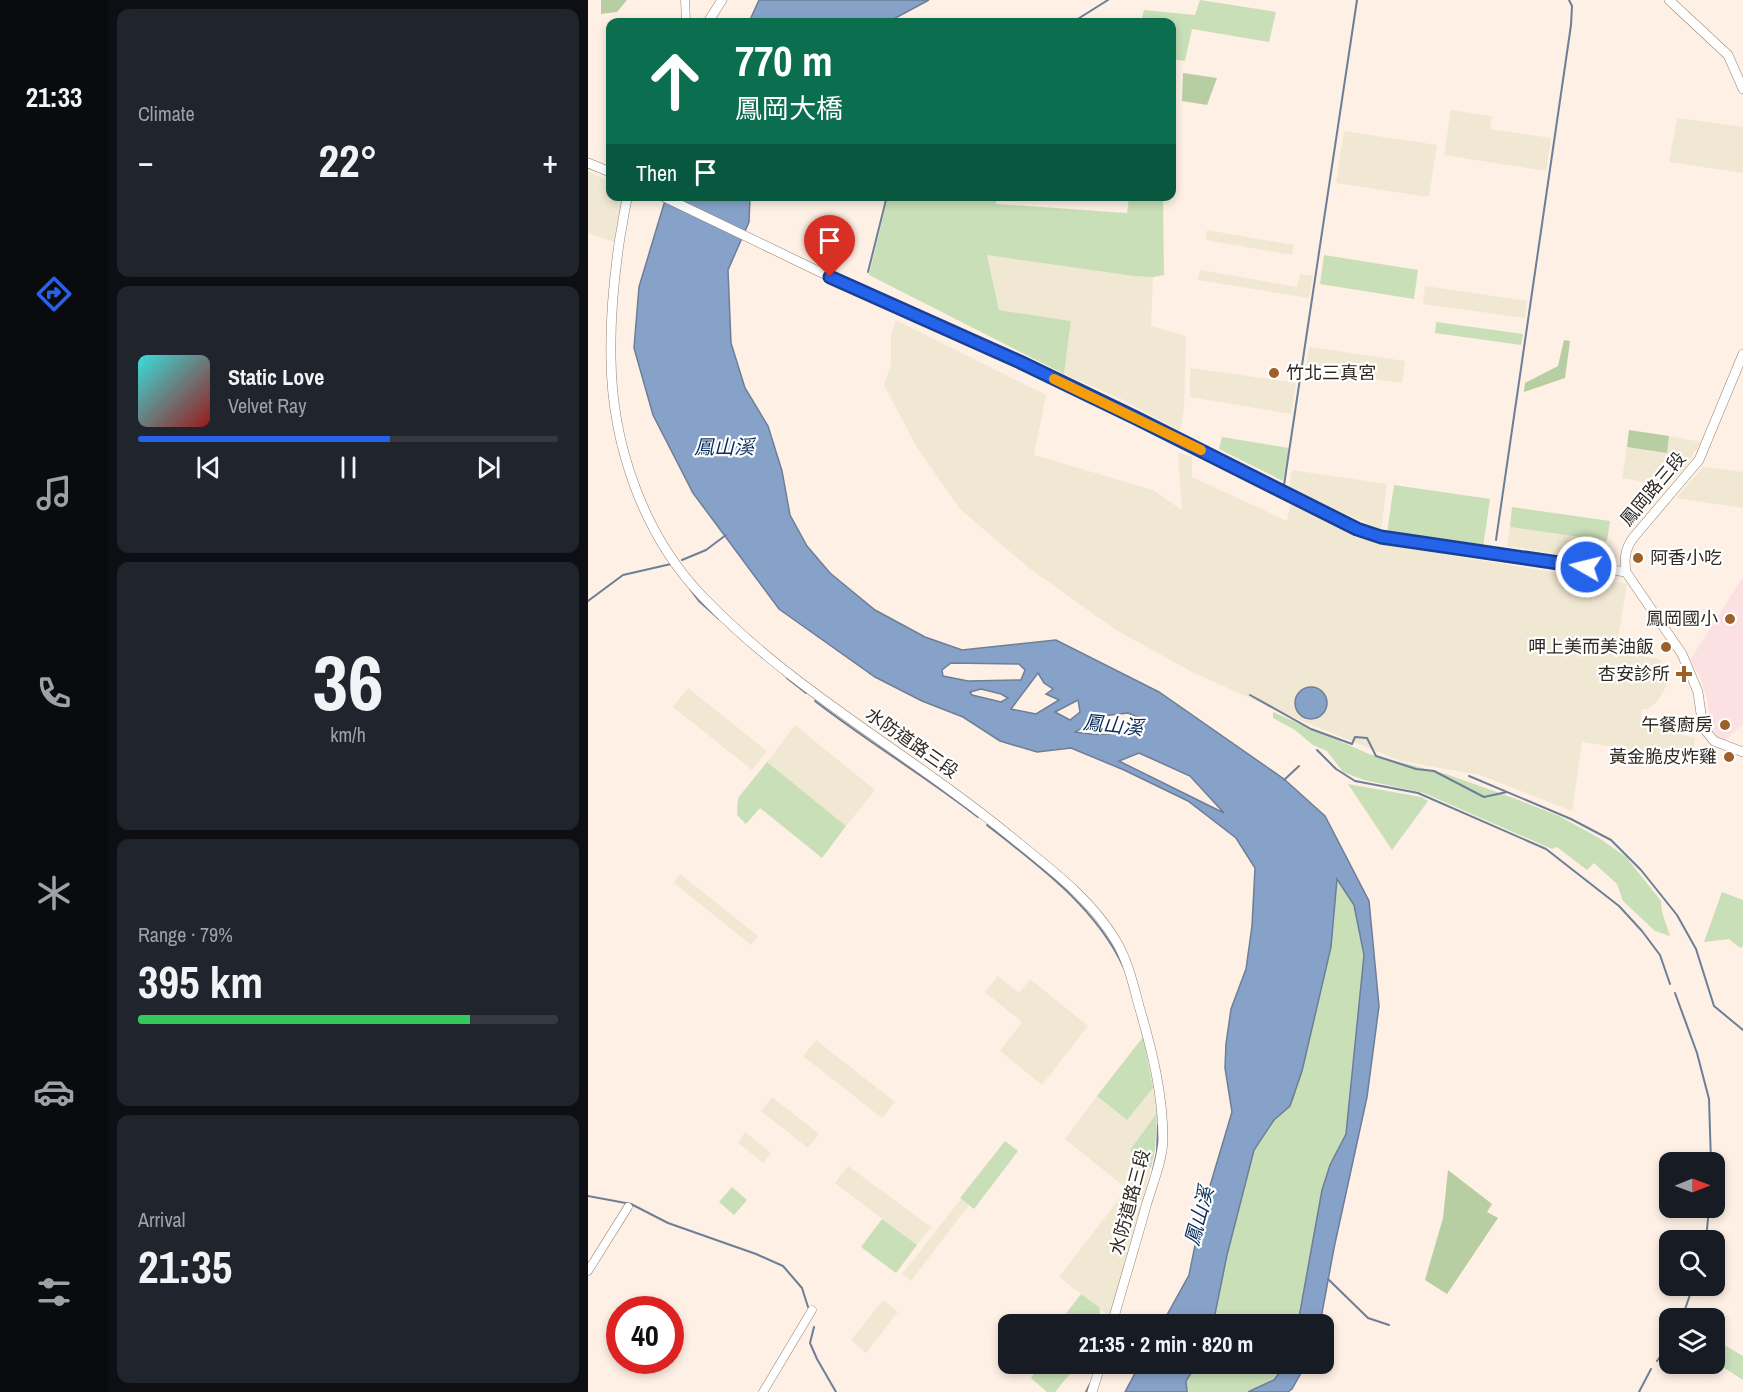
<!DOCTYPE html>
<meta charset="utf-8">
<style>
:root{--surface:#171b24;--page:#20242c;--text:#f1f3f6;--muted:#9ea1a6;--line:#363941;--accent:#2563eb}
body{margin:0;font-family:"Archivo Narrow","Noto Sans TC",sans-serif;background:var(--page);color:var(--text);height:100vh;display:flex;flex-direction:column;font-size:22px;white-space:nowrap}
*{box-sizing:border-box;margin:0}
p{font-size:20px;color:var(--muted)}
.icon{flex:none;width:33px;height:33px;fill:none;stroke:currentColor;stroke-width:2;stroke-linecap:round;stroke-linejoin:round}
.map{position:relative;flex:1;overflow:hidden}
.side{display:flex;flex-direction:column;gap:9px;padding:9px;background:#0d0f14;width:480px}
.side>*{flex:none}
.banner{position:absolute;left:18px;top:18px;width:570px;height:183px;border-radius:12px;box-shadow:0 3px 9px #0003;background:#0b6e4f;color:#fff;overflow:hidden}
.needle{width:39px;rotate:89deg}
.tools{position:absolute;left:1071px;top:1152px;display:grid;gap:12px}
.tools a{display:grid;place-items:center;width:66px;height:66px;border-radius:12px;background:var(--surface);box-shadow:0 3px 9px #0003;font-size:30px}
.speed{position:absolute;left:18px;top:1296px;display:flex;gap:12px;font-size:30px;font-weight:700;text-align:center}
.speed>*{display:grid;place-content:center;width:78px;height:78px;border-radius:50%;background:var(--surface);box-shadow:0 3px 9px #0003;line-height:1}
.speed .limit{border:9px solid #d22;background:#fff;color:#111}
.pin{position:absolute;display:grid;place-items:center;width:51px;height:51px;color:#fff;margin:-62px -26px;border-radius:50% 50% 50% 0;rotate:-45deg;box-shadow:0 0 6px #0007}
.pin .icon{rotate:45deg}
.me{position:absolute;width:66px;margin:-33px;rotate:278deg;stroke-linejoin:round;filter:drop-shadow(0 0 4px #0008)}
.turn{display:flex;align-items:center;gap:21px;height:126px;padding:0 30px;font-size:27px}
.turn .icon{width:78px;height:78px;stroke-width:2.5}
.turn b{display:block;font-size:42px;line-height:51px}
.then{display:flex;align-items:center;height:57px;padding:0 30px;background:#0003;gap:12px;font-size:22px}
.big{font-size:45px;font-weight:700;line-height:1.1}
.side .card{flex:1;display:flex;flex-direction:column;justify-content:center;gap:9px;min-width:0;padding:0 21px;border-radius:12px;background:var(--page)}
.side .dial{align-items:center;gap:0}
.dial b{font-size:78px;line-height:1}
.song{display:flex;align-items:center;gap:18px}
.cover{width:72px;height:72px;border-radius:9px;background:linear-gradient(135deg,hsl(180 70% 55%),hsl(0 70% 35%))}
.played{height:6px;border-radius:3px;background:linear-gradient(90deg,var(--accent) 60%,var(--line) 60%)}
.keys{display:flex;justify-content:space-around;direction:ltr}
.heat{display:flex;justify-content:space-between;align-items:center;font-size:33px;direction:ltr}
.charge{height:9px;border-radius:4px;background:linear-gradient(90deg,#34c759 79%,var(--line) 0)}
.trip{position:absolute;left:410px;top:1314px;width:336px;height:60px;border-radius:12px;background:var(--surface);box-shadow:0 3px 9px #0003;font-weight:700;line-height:60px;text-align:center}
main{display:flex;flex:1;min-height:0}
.tab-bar{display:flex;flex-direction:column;width:108px;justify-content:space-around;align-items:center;background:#090b0e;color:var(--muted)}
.tab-bar .icon{width:42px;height:42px}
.tab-bar .selected{color:var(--accent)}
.tab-bar b{font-size:27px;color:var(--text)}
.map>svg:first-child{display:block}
</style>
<main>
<nav class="tab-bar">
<b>21:33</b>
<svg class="icon selected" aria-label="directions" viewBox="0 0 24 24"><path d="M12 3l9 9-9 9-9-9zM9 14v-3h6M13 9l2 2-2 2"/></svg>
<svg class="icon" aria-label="music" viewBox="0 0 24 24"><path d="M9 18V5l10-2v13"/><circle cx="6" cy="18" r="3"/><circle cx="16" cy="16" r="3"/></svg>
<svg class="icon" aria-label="phone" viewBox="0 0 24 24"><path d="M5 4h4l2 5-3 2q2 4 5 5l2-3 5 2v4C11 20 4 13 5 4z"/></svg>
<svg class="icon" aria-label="climate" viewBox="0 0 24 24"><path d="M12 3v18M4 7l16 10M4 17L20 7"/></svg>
<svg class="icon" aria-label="car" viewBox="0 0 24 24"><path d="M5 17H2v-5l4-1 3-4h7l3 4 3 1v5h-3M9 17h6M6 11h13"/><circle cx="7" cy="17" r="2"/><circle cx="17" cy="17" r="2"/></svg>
<svg class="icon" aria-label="filters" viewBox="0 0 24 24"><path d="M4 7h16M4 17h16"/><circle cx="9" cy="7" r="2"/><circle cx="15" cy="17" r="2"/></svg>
</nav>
<section class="side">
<div class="card"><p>Climate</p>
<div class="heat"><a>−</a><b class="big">22°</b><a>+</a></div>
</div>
<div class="card">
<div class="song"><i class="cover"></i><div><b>Static Love</b><p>Velvet Ray</p></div></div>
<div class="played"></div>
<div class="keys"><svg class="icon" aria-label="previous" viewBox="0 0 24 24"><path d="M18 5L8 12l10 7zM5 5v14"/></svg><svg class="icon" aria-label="pause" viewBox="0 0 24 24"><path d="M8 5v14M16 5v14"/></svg><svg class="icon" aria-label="next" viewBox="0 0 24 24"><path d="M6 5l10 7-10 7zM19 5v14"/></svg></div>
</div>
<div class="card dial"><b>36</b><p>km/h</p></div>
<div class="card"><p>Range · 79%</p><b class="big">395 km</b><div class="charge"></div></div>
<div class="card"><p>Arrival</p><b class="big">21:35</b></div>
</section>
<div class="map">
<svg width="1155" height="1392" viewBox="0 0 1155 1392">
<rect width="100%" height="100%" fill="#fef0e4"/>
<path fill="#fde6d1" d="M983,536L1019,541L1016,561L980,556Z"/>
<path fill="#f1e8d3" d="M863,110L904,116L902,129L963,138L958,171L856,155Z
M1089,118L1155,127V173L1081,162Z
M756,131L849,145L841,197L748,183Z
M0,171L22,182V196L37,197L26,242L0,233Z
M619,230L706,245L704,255L618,240Z
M399,255L565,277L563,326L598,336L596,408L592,431L533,399L476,374L483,321L411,310Z
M612,270L709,287L712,274L725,276L721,298L610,280Z
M837,286L939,301L937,318L835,304Z
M308,320L458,395L446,455L565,490L594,510L590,452L604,457V477L699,521L703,502L792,544L1039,584L1028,649L1073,660L1079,685L1069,702L1060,709H1054L1053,722L1074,725L1073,730L1107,738L1105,757L1079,751L1078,755L994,742L984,811L892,775L813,761L707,718L606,673L528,630L441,568L372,509L328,446L296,385L303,364V334Z
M721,347L817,361L814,383L718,369Z
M602,368L708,383L703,414L602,397Z
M1081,436L1113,442L1096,469L1079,486L1034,478L1039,447L1079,452Z
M1115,467L1155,472V508L1088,498Z
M704,470L799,484L793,530L701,488Z
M922,527L983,536L980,556L919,546Z
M100,688L179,751L164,770L85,707Z
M207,725L287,790L258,826L179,762Z
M92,874L170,936L163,945L86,883Z
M410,976L431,993L442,979L500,1026L454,1085L412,1051L434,1022L397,992Z
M228,1040L307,1102L294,1118L215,1056Z
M565,1088L569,1113L542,1150L554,1164L563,1168L554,1201L477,1139L509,1096L539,1120Z
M184,1097L231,1134L220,1148L173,1111Z
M157,1132L183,1153L175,1163L150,1143Z
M260,1166L343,1227L329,1245L247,1183Z
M535,1194L547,1206L555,1208L524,1318L471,1277Z
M373,1199L381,1205L323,1281L314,1274Z
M295,1300L310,1312L278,1353L263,1340Z"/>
<path fill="#fce1e3" d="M1155,577V724L1136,741L1129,737L1123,725L1119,698L1111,675L1102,660Z"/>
<path fill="#c9dfb8" d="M612,0L688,12L681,42L604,29L597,61L584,59V22H553L556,10L607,15Z
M300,197H409L408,204L539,213L541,197L575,200L576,275L565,277L546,276L399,255L411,310L483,321L476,374L281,275Z
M736,255L830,270L826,299L732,284Z
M848,322L935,334L933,345L847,333Z
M634,437L701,448L695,481L631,449Z
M806,485L902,499L895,547L799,533Z
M924,507L1022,521L1019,541L922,527Z
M685,712L781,754L858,774L920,796L971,816L1011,838L1038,857L1073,901L1074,912L1082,936L1067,931L1035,901L1029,884L1006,863L999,870L969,847L964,849L836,793L776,780L755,772L739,751L725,745L707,730L685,718Z
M179,762L258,826L234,858L172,808L158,824L149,815L150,798Z
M760,784L833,797L840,801L804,850Z
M748,879L766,905L776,955L758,1134L742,1165L734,1190L710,1324H625L639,1255L666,1150L686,1120L702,1106L714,1071L743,947Z
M1134,892L1155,900V946L1152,948L1141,939L1116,942Z
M555,1037L565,1088L539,1120L509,1096Z
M569,1113L567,1150L563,1168L554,1164L542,1150Z
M417,1141L430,1151L386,1209L372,1198Z
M144,1187L159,1200L146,1215L131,1202Z
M294,1219L329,1245L308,1273L273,1247Z
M493,1294L512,1308L511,1321L517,1324H470Z
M1126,1339L1155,1356V1380L1127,1362Z
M440,1364H490L467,1392H459L443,1378L447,1372L439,1365Z
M609,1364H698L686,1380L660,1392H599L598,1381Z"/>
<path fill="#b6cea2" d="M13,0H39L29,12L13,14Z
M595,73L629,78L619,105L594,101Z
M976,340L982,341L977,378L936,392L937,383L970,366Z
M1041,430L1081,436L1079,453L1039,447Z
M860,1170L904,1204L899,1212L910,1218L859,1294L837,1280L855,1218Z"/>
<path fill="#87a2c9" stroke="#6d7e97" stroke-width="1.5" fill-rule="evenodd" d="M171,0H341L300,22H161Z
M78,197H162L161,222L140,270L143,343L157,388L180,426L194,471L202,515L219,546L242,573L287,610L337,637L374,650L468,640L571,692L696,779L737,816L781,901L791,1006L779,1097L746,1248L732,1324H710V1323L734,1190L742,1165L758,1134L776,955L766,905L749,879L743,947L714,1071L702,1106L686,1120L666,1150L639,1255L625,1324H574L601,1275L613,1216L644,1112L637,1068L638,1044L643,1009L658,969L664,926L667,868L648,838L600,801L536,770L483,748L449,752L412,741L375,717L334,701L287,677L191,609L105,493L65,415L46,348L51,287ZM363,663L431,664L437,670L433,680L380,681L355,676L354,670ZM450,673L456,683L465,689L458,694L471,700L448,714L423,709ZM393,689L413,694L420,698L413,702L384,695L382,692ZM490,700L492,712L482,720L467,712ZM540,713L552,718L550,725C529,736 511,736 487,732L514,716ZM551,753L602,776L636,813L531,761Z
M707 703a16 16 0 1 1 32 0a16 16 0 1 1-32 0Z
M552,1364H609L598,1381L599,1392H537Z
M698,1364H718L704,1389L700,1392H660L686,1380Z"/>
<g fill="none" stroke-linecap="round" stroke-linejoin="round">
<path stroke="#6d7e97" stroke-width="2" d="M485,22L520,0
M280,272L299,196
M696,485L769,0
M908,540L983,25L984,6L981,0
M94,560L118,550L138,535
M102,589L111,601L131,619
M0,601L35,575L83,564
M199,678L218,693
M662,695L723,729L764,744L767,737L779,738L788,756L828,769L846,771L896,797L919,792
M227,701C280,742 337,776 390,817
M729,750L748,769L767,781L830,793L958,849L1031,906L1054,931L1072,955L1082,984
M881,776L983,819L1023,840L1053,870L1089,915L1108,949L1126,1006L1155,1030
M696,780L711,766
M399,825C451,866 508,907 536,968
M1087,993L1109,1053L1121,1099L1123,1162
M565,1170L569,1152L570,1125
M0,1196L43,1204L80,1223L168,1254L195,1266L214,1288L220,1307
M1118,1240L1121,1208
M740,1279L780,1318L801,1325
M1094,1318L1105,1286
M226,1327L222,1343L229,1359L248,1392
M1069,1361L1082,1343
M498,1392L502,1384
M1051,1392L1063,1369"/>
<g stroke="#918274" stroke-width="9">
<path id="minor" d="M97,0L98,22
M0,1271L40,1207
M175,1392L224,1310"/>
</g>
<g stroke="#918274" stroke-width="10">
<path id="tertiary" d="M1081,0L1140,55L1155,89
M120,22L134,0
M0,163L22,172
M40,196C36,209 35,223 32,237C26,277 22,318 23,359C24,444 55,535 115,597C207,693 326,756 427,840C464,870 504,900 528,941C540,961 545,984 551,1006C564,1050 575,1094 575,1140C574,1162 564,1185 558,1206C547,1246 535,1285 524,1324
M74,196L284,297L432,362L567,427L769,529L793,537L1038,572
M1155,354L1111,460L1045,538C1037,549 1036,559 1038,572L1094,654L1110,692L1114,721L1117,730L1126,741L1155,752
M504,1392L513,1364"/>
</g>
<use href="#minor" stroke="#fff" stroke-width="8"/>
<use href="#tertiary" stroke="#fff" stroke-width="9"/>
</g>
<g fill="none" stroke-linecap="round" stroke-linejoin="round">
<g stroke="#184099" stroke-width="15">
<path id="route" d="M242,277L432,362L548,418L769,529L793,537L998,567"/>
</g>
<use href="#route" stroke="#2563eb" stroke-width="10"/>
<path stroke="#f59e0b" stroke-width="10" d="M466,379L613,450"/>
</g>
<g fill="#9f5f29" stroke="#fff" stroke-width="2">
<circle cx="686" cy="373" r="6"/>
<circle cx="1050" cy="558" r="6"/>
<circle cx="1142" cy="619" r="6"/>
<circle cx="1078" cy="647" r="6"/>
<path d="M1093 665h6v6h6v6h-6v6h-6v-6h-6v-6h6z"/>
<circle cx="1137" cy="725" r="6"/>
<circle cx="1141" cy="757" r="6"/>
</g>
<g text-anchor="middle" stroke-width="4.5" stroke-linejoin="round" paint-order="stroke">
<g font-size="18" fill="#2f2923" stroke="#fff" text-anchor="end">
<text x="698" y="379" text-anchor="start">竹北三真宮</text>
<text x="1062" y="564" text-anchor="start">阿香小吃</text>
<text x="1130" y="625">鳳岡國小</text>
<text x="1066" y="653">呷上美而美油飯</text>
<text x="1082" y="680">杏安診所</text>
<text x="1125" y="731">午餐廚房</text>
<text x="1129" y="763">黃金脆皮炸雞</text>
</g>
<g font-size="18" fill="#2f2923" stroke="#fff">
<text transform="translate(1065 489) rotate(-50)" y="6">鳳岡路三段</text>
<text transform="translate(324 743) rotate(35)" y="6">水防道路三段</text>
<text transform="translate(542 1202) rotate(-75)" y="6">水防道路三段</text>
</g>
<g font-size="20" font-style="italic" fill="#0a2d5e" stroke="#fff">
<text x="136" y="454">鳳山溪</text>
<text transform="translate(525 725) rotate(6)" y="7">鳳山溪</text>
<text transform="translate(611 1216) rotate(-75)" y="7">鳳山溪</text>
</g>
</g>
</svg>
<div class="tools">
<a><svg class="needle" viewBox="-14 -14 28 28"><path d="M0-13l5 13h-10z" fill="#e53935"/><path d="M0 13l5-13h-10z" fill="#9ea1a6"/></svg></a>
<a><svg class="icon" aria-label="search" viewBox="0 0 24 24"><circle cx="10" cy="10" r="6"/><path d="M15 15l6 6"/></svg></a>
<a><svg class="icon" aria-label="layers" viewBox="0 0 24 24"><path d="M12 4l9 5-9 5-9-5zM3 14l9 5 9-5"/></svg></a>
</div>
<div class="speed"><div class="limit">40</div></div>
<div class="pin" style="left:242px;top:277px;background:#d93025"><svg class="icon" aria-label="arrive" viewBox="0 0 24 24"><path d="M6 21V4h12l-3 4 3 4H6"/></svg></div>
<svg class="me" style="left:998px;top:567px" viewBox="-20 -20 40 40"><circle r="17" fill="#2563eb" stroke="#fff" stroke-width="3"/><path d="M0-11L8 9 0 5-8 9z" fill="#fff"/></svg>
<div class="trip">21:35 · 2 min · 820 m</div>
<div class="banner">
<div class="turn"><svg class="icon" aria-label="ahead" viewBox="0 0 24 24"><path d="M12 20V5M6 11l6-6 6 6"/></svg><div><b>770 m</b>鳳岡大橋</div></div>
<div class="then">Then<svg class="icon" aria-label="arrive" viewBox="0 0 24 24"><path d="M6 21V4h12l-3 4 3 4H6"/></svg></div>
</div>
</div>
</main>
